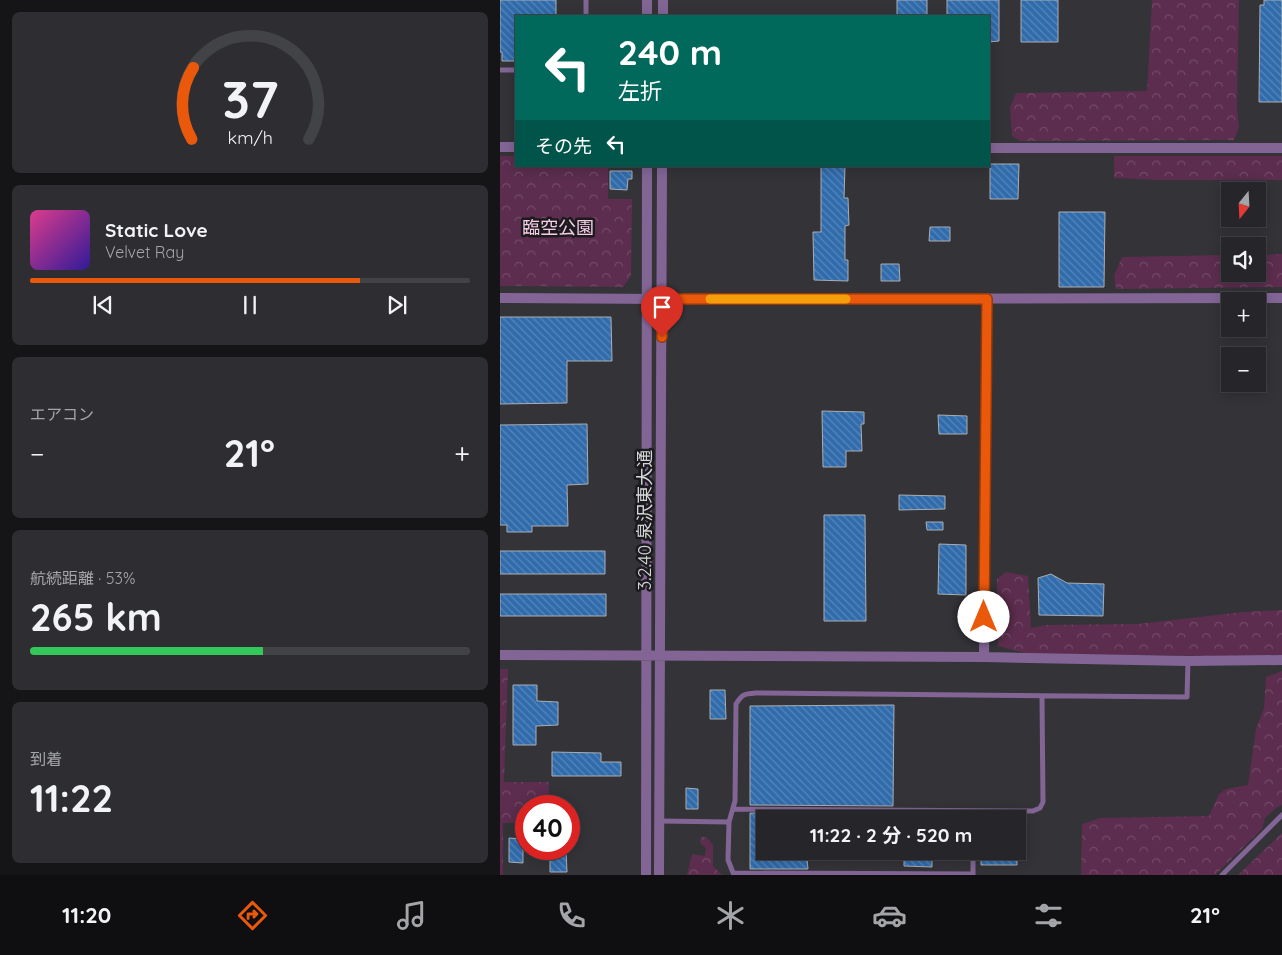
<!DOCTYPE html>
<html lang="ja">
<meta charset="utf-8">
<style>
:root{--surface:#26262a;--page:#2e2e32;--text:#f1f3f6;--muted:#a4a5a8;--line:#424347;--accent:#ea580c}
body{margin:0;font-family:Quicksand,"Noto Sans JP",sans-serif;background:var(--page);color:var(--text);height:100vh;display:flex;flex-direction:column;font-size:19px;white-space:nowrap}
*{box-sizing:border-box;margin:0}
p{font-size:16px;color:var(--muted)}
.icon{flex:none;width:28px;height:28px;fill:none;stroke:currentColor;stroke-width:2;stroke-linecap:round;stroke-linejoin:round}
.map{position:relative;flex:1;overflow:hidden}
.drawer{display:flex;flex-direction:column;gap:12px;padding:12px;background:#151517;width:500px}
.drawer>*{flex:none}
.banner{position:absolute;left:15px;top:15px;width:475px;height:152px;border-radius:0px;box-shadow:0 2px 12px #0003,0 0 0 1px var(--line);background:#00695c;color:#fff;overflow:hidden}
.needle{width:32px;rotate:198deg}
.controls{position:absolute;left:721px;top:182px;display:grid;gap:10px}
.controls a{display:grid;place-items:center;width:45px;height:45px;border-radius:0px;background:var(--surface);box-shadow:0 2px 12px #0003,0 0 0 1px var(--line);font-size:25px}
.speed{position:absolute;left:15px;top:795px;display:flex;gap:10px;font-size:25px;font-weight:700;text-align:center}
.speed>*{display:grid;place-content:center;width:65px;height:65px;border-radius:50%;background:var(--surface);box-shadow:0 2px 12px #0003,0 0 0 1px var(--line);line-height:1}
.speed .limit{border:8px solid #d22;background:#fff;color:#111}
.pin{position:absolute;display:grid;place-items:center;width:42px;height:42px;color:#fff;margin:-51px -21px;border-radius:50% 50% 50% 0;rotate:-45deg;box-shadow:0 0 5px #0007}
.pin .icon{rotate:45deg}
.me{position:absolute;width:55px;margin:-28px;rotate:0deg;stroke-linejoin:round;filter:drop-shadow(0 0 4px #0008)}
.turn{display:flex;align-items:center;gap:18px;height:105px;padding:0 20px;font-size:22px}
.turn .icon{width:65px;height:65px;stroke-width:2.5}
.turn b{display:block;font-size:35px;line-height:42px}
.then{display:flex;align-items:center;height:48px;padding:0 20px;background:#0003;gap:10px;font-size:19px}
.big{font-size:38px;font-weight:700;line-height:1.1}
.drawer .widget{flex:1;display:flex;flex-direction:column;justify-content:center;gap:8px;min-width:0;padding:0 18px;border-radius:8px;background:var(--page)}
.drawer .dial{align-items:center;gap:0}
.dial svg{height:130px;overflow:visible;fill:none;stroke:var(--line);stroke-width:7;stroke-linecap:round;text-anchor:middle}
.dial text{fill:var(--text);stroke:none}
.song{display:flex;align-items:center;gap:15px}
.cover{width:60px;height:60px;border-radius:8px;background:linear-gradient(135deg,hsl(330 70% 55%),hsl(250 70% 35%))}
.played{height:5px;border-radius:2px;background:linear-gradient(90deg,var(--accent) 75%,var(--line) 75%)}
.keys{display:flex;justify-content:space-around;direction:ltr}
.heat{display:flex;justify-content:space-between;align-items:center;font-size:28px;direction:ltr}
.charge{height:8px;border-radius:4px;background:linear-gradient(90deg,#34c759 53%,var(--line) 0)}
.trip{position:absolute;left:256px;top:810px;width:270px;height:50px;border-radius:0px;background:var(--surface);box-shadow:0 2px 12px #0003,0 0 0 1px var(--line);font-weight:700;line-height:50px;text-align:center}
.menu{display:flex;height:80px;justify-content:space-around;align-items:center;background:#0f0f11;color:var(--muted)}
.menu .icon{width:35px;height:35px}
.menu .current{color:var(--accent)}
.menu b{font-size:22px;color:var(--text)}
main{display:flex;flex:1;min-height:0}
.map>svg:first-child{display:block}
</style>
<main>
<section class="drawer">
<div class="widget dial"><svg viewBox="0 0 100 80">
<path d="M14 69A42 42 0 1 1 86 69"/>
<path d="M14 69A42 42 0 0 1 15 25" stroke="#ea580c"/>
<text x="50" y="56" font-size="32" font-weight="700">37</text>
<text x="50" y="72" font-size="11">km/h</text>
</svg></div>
<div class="widget">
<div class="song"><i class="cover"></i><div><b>Static Love</b><p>Velvet Ray</p></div></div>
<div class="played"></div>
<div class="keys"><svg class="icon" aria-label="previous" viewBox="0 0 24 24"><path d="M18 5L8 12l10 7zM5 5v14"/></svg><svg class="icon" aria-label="pause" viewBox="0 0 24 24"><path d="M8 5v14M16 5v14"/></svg><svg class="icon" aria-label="next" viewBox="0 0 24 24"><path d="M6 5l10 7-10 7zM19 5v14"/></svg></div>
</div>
<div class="widget"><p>エアコン</p>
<div class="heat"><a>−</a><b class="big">21°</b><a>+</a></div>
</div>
<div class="widget"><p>航続距離 · 53%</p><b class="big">265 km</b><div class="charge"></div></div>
<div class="widget"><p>到着</p><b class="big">11:22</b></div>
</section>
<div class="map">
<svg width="782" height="875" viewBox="0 0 782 875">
<defs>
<pattern id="forest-crowns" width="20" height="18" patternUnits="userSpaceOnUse" patternTransform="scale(1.25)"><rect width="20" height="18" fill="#5c2d4e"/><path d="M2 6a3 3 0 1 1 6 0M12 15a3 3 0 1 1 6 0" fill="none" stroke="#724b67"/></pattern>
<pattern id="building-back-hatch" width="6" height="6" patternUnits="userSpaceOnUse" patternTransform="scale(1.25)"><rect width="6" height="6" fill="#306bab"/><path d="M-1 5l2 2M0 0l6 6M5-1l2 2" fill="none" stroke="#5786ba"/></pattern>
</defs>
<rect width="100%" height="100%" fill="#333338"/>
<path fill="url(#forest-crowns)" d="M652,0H739L737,108L739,127L734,140L520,141L512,136L510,107L516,93L647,91Z
M0,156H16V166H108V199H132L131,276L123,287L0,286Z
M614,156H782V180H658L614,178Z
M782,254V287L616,289L614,276L622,257L730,255V274H758V255Z
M506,572L528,576L531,628L547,625L638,624L743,612L782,610V655L711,656L529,654L498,646L497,579Z
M0,669H8L4,782H49L48,806H26V823H3V875H0Z
M782,671V805L776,808L765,818L762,829L715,875H581L582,824L600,818L709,816L719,794L726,789L748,785L756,729L764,708L766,677Z
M782,833V875H738Z
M201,837H206L213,845V866L222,875H187L192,854L205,856L206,848L200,843Z"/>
<path fill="url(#building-back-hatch)" stroke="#aaaeb3" d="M0,0H56V16H16V61H2V52H0Z
M397,0H427V16H397Z
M447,0H499V41L489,42V16H447Z
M521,0H558V42H521Z
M764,0H782V102H759L760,5H764Z
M490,164H519L518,199H490Z
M321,166H345L344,198H348L349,225L345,226V260H348V281L314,280L313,232H321Z
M110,171H132V179H128L127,190L110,189Z
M559,212H605L604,287H559Z
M430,227H450V241H429Z
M381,264H399L400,281H381Z
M0,317H111L112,361H67V403L0,404Z
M322,411L364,412V424H361L362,451H346V467H323Z
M438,415L467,416V434H439Z
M87,424L88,484L67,485L68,526H32V532H7V525H0V425Z
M399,495L445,496V509L399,510Z
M324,515H365L366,621H324Z
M426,522H443V530H427Z
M439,544L466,545V595L438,594Z
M0,551H105V574H0Z
M551,574L567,583L604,584L603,616L539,615L538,578Z
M0,594H106V616H0Z
M13,685H37V701L58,702V725L36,726V745H13Z
M210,690H225L226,719H210Z
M394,705L393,806L250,805V706Z
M52,752L101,753V762H121V776H52Z
M186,788L198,789V809H186Z
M250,813L289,814V819H265V851H303V859H307L308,869H250Z
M320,814H375V819H320Z
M9,838L23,839V863L9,862Z
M50,849H66L67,872H50Z
M424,851H432V867L404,866V856H424Z
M481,851H517V865H481Z"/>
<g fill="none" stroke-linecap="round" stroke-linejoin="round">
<path stroke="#826595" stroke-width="5" d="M86,16V0
M0,70H16
M233,809L533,811L540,808L543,802L542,696
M473,819V811
M160,821L229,822
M234,873L473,874
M234,875L228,860L229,822L235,801L236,704C242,694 244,694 256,693L687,697L688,661
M473,875V851
M722,875L782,815"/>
<path stroke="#826595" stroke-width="10" d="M147,0V16
M163,16V0
M0,147H16
M489,148H782
M0,298L162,299L782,298
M0,655L484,657L487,299
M484,657L688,661L782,660
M146,875L147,166
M159,875L162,166"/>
</g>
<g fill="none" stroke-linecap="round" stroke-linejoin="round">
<g stroke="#983908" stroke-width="12">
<path id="route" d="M162,337V299H487L484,617"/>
</g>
<use href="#route" stroke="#ea580c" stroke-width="9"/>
<path stroke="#f59e0b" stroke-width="9" d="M210,299H346"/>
</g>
<g text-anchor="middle" stroke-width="5" stroke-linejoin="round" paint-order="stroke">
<g font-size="18" fill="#f6cbe6" stroke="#1b1b1d">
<text x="58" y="234">臨空公園</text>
</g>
<g font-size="18" fill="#d5d6d9" stroke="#1b1b1d">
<text transform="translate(145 520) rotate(-90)" y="6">3.2.40 泉沢東大通</text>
</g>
</g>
</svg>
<div class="controls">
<a><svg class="needle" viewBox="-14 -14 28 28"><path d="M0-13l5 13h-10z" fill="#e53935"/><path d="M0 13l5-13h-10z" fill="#a4a5a8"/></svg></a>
<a><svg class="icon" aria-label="sound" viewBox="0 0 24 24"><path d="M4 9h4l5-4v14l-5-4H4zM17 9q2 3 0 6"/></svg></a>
<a>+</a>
<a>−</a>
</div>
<div class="speed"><div class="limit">40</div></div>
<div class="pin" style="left:162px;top:337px;background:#d93025"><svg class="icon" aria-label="arrive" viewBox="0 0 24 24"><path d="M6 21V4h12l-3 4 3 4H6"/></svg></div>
<svg class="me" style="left:484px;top:617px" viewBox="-20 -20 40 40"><circle r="19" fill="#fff"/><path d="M0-13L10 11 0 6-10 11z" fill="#ea580c"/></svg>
<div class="trip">11:22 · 2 分 · 520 m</div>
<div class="banner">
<div class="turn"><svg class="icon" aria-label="left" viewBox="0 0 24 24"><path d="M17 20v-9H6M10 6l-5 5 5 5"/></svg><div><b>240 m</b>左折</div></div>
<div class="then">その先<svg class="icon" aria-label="left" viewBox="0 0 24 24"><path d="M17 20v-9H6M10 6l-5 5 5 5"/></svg></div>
</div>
</div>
</main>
<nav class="menu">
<b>11:20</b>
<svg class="icon current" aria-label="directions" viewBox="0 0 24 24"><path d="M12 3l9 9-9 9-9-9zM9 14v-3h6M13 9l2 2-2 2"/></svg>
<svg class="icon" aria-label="music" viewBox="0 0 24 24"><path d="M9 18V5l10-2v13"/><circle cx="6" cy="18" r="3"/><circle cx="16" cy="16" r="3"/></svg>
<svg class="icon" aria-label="phone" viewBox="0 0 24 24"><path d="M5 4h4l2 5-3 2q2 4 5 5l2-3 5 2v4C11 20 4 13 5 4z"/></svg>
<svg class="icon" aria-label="climate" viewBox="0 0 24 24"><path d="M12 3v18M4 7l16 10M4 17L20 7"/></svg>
<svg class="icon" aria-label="car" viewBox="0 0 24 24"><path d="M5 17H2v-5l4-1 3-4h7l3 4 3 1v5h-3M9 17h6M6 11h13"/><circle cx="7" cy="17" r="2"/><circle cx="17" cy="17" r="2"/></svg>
<svg class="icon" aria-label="filters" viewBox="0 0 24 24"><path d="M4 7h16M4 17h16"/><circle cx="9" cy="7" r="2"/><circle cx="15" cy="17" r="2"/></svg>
<b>21°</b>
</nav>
